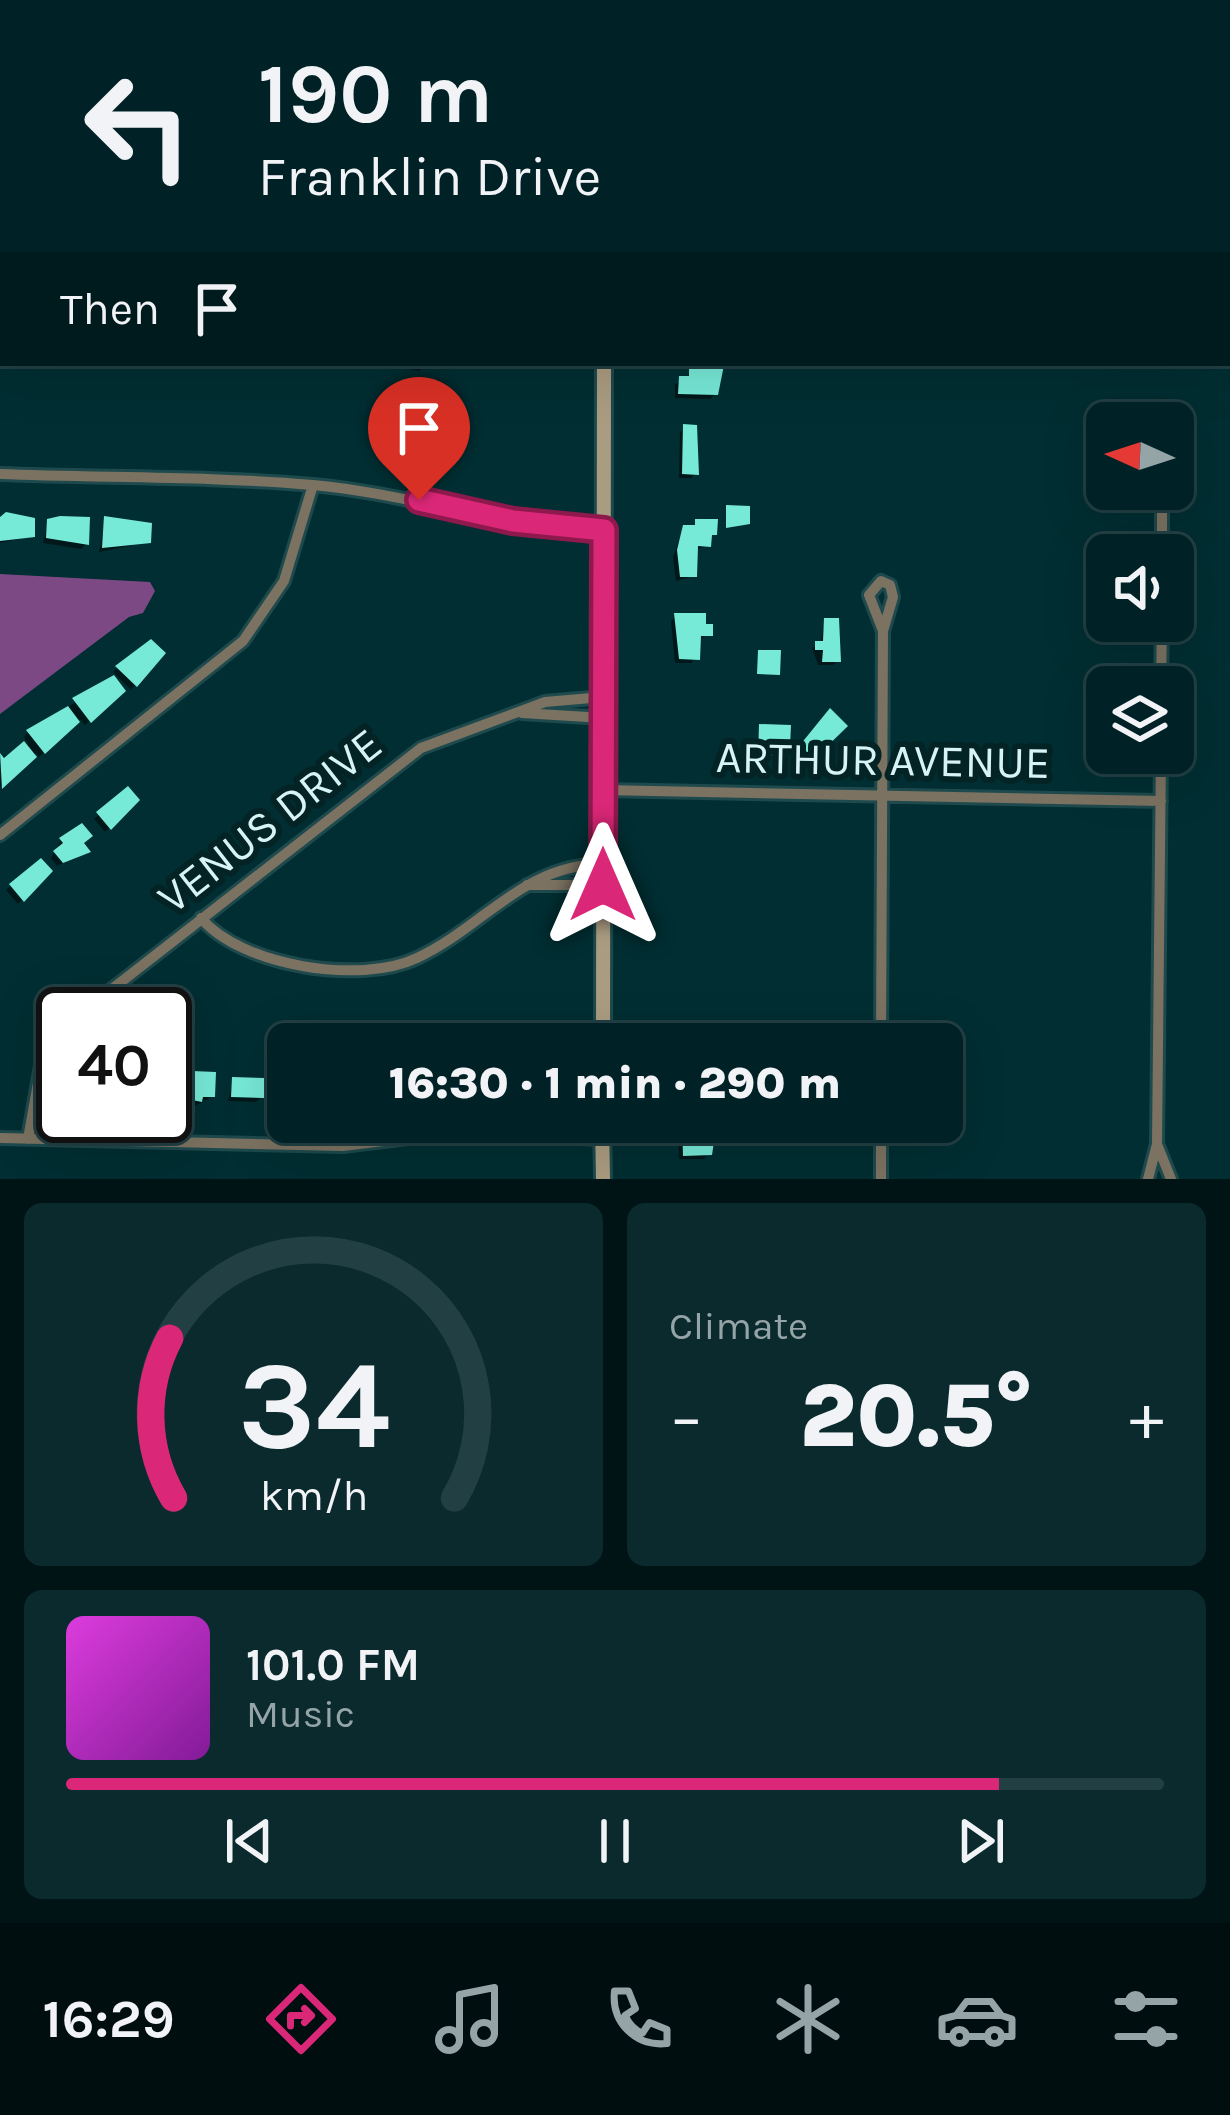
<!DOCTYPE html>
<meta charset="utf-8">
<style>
:root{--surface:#002226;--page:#0a2a2e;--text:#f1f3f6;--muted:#95a4a7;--line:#223f43;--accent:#db2777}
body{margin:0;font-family:Karla,sans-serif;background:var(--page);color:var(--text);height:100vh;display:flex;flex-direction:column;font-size:45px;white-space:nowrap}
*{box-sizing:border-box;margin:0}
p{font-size:39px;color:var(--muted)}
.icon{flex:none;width:66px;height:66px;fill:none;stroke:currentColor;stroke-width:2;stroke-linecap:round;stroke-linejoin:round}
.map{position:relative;height:1179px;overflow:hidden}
.details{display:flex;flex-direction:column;gap:24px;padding:24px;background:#001315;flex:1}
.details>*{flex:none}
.banner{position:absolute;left:0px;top:0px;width:1230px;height:366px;box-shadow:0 12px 48px #0002,0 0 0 3px var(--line);background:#002226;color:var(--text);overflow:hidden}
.needle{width:78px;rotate:273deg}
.fabs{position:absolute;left:1086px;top:402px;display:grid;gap:24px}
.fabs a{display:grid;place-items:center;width:108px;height:108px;border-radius:18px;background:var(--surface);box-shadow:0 12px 48px #0002,0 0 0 3px var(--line);font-size:60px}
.speed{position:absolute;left:36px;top:987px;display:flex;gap:24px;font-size:60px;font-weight:700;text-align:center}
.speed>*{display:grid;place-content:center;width:156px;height:156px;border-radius:50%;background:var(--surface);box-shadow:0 12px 48px #0002,0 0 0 3px var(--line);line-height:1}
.speed .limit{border:6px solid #111;border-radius:18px;background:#fff;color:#111}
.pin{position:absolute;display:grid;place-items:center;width:102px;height:102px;color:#fff;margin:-123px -51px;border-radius:50% 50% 50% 0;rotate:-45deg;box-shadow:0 0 12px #0007}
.pin .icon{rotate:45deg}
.me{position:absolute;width:132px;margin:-66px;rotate:0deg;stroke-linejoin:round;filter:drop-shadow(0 0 9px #0008)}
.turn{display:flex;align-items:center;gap:42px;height:252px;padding:0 60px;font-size:54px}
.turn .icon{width:156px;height:156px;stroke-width:2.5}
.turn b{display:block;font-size:84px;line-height:102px}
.then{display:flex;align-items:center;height:114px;padding:0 60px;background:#0003;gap:24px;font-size:45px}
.big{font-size:90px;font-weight:800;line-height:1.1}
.details .tile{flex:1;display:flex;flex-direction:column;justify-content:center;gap:18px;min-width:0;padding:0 42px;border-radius:18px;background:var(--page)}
.details .dial{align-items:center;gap:0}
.dial svg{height:312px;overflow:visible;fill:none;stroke:var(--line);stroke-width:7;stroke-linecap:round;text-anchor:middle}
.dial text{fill:var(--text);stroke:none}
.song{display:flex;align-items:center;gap:36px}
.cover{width:144px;height:144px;border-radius:18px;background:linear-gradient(135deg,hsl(300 70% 55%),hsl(290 70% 35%))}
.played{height:12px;border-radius:6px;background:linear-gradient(90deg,var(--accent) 85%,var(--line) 85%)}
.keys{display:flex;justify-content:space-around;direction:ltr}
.heat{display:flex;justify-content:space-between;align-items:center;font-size:66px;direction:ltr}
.details .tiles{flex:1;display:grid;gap:24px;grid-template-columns:1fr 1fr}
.tile:last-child{grid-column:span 2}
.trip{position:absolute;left:267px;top:1023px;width:696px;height:120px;border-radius:18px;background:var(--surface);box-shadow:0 12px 48px #0002,0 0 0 3px var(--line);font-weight:800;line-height:120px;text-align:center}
.tabs{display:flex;height:192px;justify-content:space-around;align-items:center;background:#000e0f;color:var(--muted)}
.tabs .icon{width:84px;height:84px}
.tabs .active{color:var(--accent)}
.tabs b{font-size:54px;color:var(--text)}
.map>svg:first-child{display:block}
</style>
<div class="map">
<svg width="1230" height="1179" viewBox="0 0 1230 1179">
<rect width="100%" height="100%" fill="#002e32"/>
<path fill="#7c4984" d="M0,574L150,582L155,591L143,613L129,617L0,714Z"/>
<path fill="#0007" d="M0,147H3L0,177Z
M1227,316L1230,324L1227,346Z
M382,363H424V366L419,371Z
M435,363H479L477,365Z
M694,363H715V394L710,399L675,398V384L687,379Z
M685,427L696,473L691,478H679L680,432Z
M105,519L148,542L99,552Z
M0,520L32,536L0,543Z
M48,522L86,544L81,549L43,543Z
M684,527L709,545L695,550L694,576L676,581L673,557Z
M676,616L710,634L697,640L692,663H675L671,621Z
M825,621L838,661L833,665H818L812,648L820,644Z
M162,654L131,690L113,672L117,668Z
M113,679L122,690L85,725L80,719L39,757L36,753L0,787V759L28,743L24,737L28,732Z
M830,712L843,726L807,762L797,752Z
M760,727L787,746L754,759Z
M128,790L136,800L105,832L94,819Z
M61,840L80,844L87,851L57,866L51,858Z
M41,862L49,871L18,904L6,890Z
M174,1079L213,1096L195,1106L169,1100Z
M233,1080L261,1097L256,1102L228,1101Z
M288,1080V1106H280V1086Z
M678,1122H710L714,1146L704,1159H679Z"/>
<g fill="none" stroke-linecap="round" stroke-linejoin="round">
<path stroke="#7c4984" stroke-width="3" d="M44,3V0
M1185,3V0
M0,7H3
M1227,51L1230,52
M1227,94L1230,93
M1227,137L1230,139
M1230,183V188"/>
</g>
<path fill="#77e9d7" d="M689,364L724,365L718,395L678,394L679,376H689Z
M683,424L697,425L699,475L682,474Z
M726,505L750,506V524L726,528Z
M6,512L35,518V537L0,541V517Z
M60,516L90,517L89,545L46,538L47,519Z
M104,516L152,523L151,543L102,548Z
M695,519H718L717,535H712L711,547L698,546L697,577H680L677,550L683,525H695Z
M674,613H706V624H713V636H701L700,660L679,659Z
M824,618H839L841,662H822L823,650H815V641H823Z
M151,639L166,653L137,687L115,666Z
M758,650H781L780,675L757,674Z
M114,675L126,691L91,723L72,698Z
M68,706L80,722L45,754L26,730Z
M830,708L848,726L814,759L800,745Z
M759,724L791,725L790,747H772V756L758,755Z
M24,741L37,757L2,789L0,753L4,758Z
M128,786L140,800L111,830L96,812Z
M82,823L93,836L84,843L91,852L63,863L53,851L63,843L59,838Z
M41,858L53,871L24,902L9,884Z
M192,1071L216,1072L215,1097H203L202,1102L172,1096L173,1076L192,1077Z
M232,1077L265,1078L264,1098L231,1097Z
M682,1122H717L712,1155L683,1156Z"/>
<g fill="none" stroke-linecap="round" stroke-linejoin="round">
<g stroke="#1e4a4d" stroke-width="16">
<path id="street" d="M284,3V0
M947,3H961
M0,102H3
M0,289H3
M0,474C104,478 210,476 313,485C411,494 505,528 604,530
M1162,555V489
M1161,687L1162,621
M522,713L604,718
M603,790L1161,801
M0,835L243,641L284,581L313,485
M527,885H603
M201,918C241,966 360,985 417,958C484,927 522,865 603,864
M80,1014L421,748L545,702L603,697
M881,1044L883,631L893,597L890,585L881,581L869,595L883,631
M523,1127L555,1137L602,1139
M0,1138L343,1146L539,1122
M28,1139L42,1060L63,1031
M1157,1144L1161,753
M881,1179V1122
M1148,1179L1157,1144L1171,1179"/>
</g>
<g stroke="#1e4a4d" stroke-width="20">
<path id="secondary" d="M601,3V0
M603,1044L604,363
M602,1122L603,1179"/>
</g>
<use href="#street" stroke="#7b7261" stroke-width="10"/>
<use href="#secondary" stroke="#aa9c81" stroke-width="14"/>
</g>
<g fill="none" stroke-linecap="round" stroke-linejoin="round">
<g stroke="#8e194d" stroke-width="30">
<path id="route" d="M419,500L513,521L604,530L603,885"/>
</g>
<use href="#route" stroke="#db2777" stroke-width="21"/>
</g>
<g text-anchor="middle" stroke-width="12" stroke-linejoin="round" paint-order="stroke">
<g font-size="45" fill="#d7f3f6" stroke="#042325">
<text transform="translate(883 759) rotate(1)" y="16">ARTHUR AVENUE</text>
<text transform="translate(269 820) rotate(-38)" y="16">VENUS DRIVE</text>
</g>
</g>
</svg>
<div class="fabs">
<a><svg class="needle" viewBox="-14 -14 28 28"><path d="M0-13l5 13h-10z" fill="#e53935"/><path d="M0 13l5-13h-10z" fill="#95a4a7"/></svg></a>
<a><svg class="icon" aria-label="sound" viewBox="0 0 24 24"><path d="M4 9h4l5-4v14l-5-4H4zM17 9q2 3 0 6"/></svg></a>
<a><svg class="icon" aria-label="layers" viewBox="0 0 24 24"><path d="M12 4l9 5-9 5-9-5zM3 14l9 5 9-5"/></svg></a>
</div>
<div class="speed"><div class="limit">40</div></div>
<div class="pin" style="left:419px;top:500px;background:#d93025"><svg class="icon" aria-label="arrive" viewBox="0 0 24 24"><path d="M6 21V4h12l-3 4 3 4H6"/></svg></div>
<svg class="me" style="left:603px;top:885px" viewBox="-20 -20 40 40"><path d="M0-17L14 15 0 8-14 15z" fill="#db2777" stroke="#fff" stroke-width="4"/></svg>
<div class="trip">16:30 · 1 min · 290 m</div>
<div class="banner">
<div class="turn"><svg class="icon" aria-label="left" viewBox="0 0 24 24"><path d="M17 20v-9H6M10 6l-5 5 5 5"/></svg><div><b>190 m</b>Franklin Drive</div></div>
<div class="then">Then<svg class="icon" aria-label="arrive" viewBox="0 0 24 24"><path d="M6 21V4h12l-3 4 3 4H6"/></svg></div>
</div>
</div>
<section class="details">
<div class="tiles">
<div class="tile dial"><svg viewBox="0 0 100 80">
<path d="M14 69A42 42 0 1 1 86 69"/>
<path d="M14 69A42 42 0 0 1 13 28" stroke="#db2777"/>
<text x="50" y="56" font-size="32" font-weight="700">34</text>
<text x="50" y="72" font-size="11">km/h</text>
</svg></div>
<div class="tile"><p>Climate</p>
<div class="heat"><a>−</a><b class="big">20.5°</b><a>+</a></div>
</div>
<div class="tile">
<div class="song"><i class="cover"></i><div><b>101.0 FM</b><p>Music</p></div></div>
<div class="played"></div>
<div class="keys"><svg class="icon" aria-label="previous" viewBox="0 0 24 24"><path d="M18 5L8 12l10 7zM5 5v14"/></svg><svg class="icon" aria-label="pause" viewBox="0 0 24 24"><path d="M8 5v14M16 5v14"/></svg><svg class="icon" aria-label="next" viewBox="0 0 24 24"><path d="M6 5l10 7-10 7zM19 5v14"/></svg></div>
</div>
</div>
</section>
<nav class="tabs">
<b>16:29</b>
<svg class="icon active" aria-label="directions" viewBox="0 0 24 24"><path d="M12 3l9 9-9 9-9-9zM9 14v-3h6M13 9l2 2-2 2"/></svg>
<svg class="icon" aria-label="music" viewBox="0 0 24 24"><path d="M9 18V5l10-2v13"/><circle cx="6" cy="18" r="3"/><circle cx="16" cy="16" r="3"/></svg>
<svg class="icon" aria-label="phone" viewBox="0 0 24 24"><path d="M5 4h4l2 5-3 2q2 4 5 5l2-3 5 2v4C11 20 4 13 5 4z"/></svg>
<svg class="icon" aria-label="climate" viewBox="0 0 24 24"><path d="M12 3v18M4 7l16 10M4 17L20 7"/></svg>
<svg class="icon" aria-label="car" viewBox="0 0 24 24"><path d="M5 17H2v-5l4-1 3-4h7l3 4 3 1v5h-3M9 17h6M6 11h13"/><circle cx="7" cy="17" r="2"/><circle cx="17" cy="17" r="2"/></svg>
<svg class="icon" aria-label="filters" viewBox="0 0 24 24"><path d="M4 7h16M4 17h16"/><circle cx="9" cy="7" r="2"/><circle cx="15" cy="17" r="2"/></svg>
</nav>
